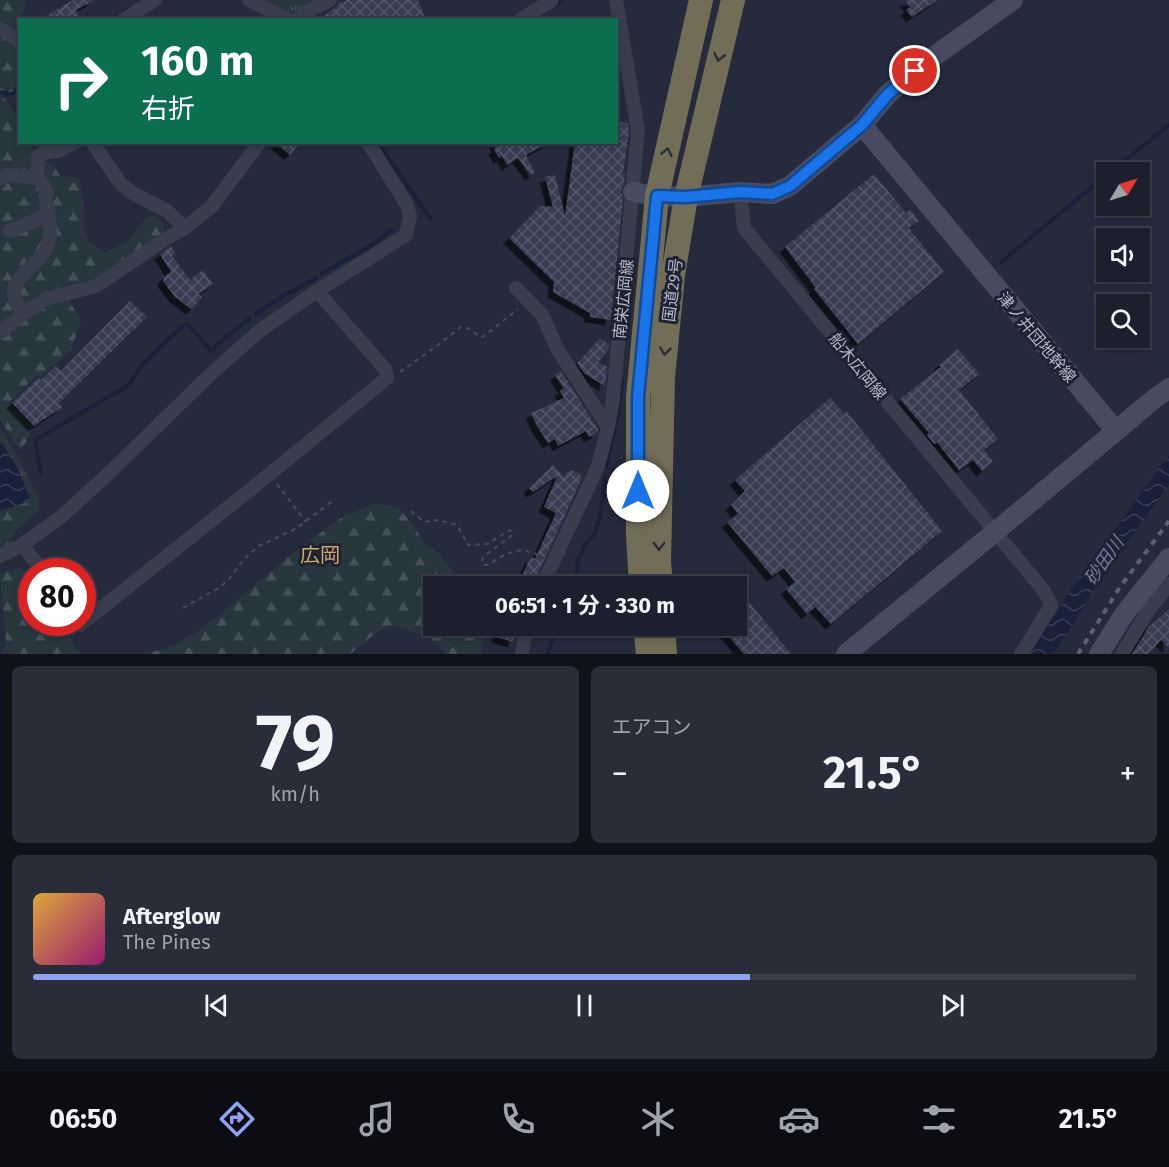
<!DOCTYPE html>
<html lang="ja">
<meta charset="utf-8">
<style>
:root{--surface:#1c202e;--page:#292d3a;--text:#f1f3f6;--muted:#a0a3aa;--line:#3a3e4a;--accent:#91a1f1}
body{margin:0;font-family:"Fira Sans","Noto Sans JP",sans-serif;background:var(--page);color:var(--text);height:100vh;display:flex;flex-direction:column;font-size:22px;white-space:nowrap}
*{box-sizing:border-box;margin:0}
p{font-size:20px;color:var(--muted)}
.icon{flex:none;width:33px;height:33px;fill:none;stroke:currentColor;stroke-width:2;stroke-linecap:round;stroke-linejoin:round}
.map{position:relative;height:654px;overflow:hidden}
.details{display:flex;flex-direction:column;gap:12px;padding:12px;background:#0f1219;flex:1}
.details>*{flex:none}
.hud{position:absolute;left:18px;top:18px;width:600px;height:126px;border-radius:0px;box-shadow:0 3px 9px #0003,0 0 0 2px var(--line);background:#0b6e4f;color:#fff;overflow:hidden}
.needle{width:39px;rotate:52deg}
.fabs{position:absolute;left:1096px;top:162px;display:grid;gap:12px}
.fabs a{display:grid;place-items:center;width:54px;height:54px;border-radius:0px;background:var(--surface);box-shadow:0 3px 9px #0003,0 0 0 2px var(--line);font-size:30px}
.speed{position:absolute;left:18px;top:558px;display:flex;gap:12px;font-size:30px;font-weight:700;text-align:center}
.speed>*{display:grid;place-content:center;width:78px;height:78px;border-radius:50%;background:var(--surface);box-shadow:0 3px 9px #0003,0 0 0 2px var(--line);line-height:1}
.speed .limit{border:9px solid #d22;background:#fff;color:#111}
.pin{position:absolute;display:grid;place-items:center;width:51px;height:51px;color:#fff;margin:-26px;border:3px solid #fff;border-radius:50%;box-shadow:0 2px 6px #0007}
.me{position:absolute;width:66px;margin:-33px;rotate:0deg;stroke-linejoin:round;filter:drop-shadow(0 0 4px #0008)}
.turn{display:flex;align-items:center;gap:21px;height:126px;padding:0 24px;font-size:27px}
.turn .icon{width:78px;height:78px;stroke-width:2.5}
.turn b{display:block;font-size:42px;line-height:51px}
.big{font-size:45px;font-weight:700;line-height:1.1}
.details .widget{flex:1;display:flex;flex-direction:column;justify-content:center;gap:9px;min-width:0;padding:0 21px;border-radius:9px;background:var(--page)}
.details .dial{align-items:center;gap:0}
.dial b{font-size:78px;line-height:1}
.song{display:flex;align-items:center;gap:18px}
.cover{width:72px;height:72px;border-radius:9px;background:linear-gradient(135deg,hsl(40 70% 55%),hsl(320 70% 35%))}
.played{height:6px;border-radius:3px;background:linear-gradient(90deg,var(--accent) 65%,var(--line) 65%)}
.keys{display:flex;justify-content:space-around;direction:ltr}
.heat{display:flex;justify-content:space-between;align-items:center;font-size:33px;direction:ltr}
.details .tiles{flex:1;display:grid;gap:12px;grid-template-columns:1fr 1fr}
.widget:last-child{grid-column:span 2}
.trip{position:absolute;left:423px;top:576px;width:324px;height:60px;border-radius:0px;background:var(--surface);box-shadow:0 3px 9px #0003,0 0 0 2px var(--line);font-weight:700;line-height:60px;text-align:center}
.dock{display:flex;height:96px;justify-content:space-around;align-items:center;background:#0b0d12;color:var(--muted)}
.dock .icon{width:42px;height:42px}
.dock .active{color:var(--accent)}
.dock b{font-size:27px;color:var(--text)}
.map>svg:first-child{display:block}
</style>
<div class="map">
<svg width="1169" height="654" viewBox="0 0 1169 654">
<defs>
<pattern id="grass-tufts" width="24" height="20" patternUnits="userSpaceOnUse" patternTransform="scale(1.5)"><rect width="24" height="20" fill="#28363e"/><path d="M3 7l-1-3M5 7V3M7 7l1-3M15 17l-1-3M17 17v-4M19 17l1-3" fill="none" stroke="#455158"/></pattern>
<pattern id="forest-firs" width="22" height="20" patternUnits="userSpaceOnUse" patternTransform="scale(1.5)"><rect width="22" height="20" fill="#28363e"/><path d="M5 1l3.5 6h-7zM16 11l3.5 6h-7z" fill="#455158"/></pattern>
<pattern id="water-waves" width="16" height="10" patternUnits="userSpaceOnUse" patternTransform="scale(1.5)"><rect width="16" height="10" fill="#19203a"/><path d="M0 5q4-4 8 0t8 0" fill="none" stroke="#383e55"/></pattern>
<pattern id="building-cross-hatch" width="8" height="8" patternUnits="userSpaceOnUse" patternTransform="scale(1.5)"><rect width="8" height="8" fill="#383e52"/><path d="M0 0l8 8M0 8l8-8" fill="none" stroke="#535869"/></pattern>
<filter id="shadow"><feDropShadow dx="-5.5" dy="5.5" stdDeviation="0" flood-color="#0009"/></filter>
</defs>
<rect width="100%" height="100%" fill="#262a3d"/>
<path fill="url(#grass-tufts)" d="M257,0H318L294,12L285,14Z
M1,430L14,450L39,499L28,502L31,499L17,466L0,439Z"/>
<path fill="url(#forest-firs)" d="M0,0H27L20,20L15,37L0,27Z
M0,31L19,47V86L10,89L0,88Z
M0,94C16,108 19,123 20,142L29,143L37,154L35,172L0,177Z
M40,158L53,165L62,178L71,176L79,179C80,185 82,192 83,198C87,228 75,234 105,253L129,240L145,219L153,215L164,224V233L107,275L23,310L16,286L46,254L39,175Z
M36,178L47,217L48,239L19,275L20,312L0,327V181Z
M68,299L81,320L71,351L40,378L37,375L10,402L33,427L27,441L20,450L0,420V337L36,309Z
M39,500C43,514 23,521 16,531C13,535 12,541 11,546L0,551V512L28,502Z
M375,504L398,507L417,530L424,544L440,554L463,586H434V626H486L481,654H445C439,637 408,631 392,625L376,633L350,654H145L173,646L194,634L233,604L288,557L345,515Z
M19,568L31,576L32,622L62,623L76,650L82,654H1L6,644L0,574Z"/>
<path fill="url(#water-waves)" d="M0,440L16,466L30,499L28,502L0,510Z
M1169,455V485L1100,580L1054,654H1030L1072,588Z"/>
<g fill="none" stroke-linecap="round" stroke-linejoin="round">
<path stroke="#19203a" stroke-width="4" d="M554,5L562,0
M114,20L128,9
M0,92L9,94L20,90
M377,142L431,219
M1111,172L1169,125
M1001,262L1107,175
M322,273L372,245L392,230
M256,314L286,294L293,291L316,278
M606,467L618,414L622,379
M41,474L35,440L129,385L143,364L164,343L187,323L211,351H213L215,346L250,318
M575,586L578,561L585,545L594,534L600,518L605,478
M604,586L618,576
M548,654L556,626"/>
</g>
<path fill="url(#building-cross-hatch)" filter="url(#shadow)" d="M73,0H94L76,10L82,20H39Z
M347,0H418L426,20H317L335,8L338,4Z
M905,0H937L912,17L906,10L910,7Z
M616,121L628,123L629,131L623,174H625L624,184L621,191L623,198L611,320L590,317V313L553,292L554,282L509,238L540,206L553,207L545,177L555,175L565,216L575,142H616Z
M275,142H301L290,155Z
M494,142H549L526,155L535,172L531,175L518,158L507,165L502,156L499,158L494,149L497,147Z
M874,174L906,213L910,209L919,221L909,228L944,272L858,344L814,289L816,288L785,247Z
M171,246L176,254L172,256L190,280L203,270L213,284L198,294L202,297L193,308L191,309L177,298H176L163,281L164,280L163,278L171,272L160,254Z
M130,301L147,317L59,403L62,407L34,426L12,403L38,378L41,380L56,366L61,371Z
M600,338L609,345V349L598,362L607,367L605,386L584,373L577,363Z
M958,349L979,374L959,390L998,439L984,450L993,461L982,471L973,460L959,470L937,442L934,444L927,435L929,433L900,399L941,367L939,365Z
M561,371L598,429L597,433L589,437L586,431L558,446L555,439L548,443L537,426L531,413L564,398L560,391L564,388L555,375Z
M830,398L844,414L847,412L942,531L831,624L815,607L807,614L786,589L795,582L784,568L772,576L727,522L738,514L731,505L745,491L735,480Z
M553,465L564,477L567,472L569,473L571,470L581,474L580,477L582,478L534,582L533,586H517L531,557L535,559L556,513L544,507L558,475L533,492L529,488Z
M736,588L748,601L791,654H744L720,626H736Z
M1169,609V648L1161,640L1148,654H1132L1149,627Z
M500,626H514L513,628L517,629L513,642L497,637Z"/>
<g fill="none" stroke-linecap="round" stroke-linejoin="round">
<path stroke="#414f56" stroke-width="2" stroke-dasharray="4.5 4.5" stroke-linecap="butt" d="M0,89L10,91L20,87
M400,372L434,348L461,327C469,326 474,333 480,337L484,336L518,309
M277,484L306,522
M411,511L424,522L438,520L457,525L468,545L487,544L510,530L513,534L511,536L483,557L482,561L484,565H487C509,553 517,544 542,557
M183,608L219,588L228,580L244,559L259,546L297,528L335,499"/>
<path stroke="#393d4d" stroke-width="14" d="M249,0L288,20
M123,20L155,0
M296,20L307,12L330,0
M520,20L552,0
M0,29L14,37L20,43
M92,142L120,183L131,192L167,211L185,228
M0,179L6,175L33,177L37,175L38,156L43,153L58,151L76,142
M740,192L744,228L1044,591L1048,598L1051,606L1021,654
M10,231L48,215
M516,288L543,316L556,347L608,427
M23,314C19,307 14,300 14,292C13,276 43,262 48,244C53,229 48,212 45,197L47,194L46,190L37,175
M0,333L20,316L46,299L96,286L164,240L185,228L212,206L260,142
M22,545L44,572
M0,556L22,545L61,517L109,473L213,372L258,332L317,291L406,235L410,217L407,205L368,142
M542,586L598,466L608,427L613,399L638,131L616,0
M77,622L80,625L250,490L387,378L385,369L317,291
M522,654L526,626
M1122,654L1146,614L1169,584"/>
<path stroke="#484b5f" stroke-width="20" d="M633,192L657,196L686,197L740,192L772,194L790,186L862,125
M1116,431L1149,403L1169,388
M846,654L995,532L1116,431L862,125L888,94L929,60L1013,0
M1099,654L1125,613L1169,558"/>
<path stroke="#726d57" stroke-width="24" d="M641,586L638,535V397L657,196L701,0
M661,586L659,561L663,377L673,275L686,197L733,0
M645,626L648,654
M663,626L665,654"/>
<path stroke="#5c6073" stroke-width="4" stroke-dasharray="6 6" stroke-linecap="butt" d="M1078,654L1120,587L1169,521"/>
</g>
<defs><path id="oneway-chevron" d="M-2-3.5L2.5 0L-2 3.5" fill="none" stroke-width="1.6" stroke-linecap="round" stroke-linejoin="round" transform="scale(1.5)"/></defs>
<g stroke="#2b2d38">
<use href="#oneway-chevron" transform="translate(719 57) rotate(103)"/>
<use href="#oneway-chevron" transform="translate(667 152) rotate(-78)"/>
<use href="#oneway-chevron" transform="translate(665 351) rotate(96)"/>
<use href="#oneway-chevron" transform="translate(659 546) rotate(91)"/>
</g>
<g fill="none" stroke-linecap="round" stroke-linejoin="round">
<g stroke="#114b97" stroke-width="15">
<path id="route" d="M638,491V397L657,196L686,197L740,192L772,194L790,186L862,125L888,94L915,71"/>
</g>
<use href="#route" stroke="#1a73e8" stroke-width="10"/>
</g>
<g text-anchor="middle" stroke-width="6" stroke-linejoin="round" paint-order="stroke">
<g font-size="16" fill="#b5b8c8" stroke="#1e2232">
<text transform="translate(672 290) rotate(-83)" y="6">国道29号</text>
<text transform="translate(623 299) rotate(-84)" y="6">南栄広岡線</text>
<text transform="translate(1037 337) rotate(50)" y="6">津ノ井団地幹線</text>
<text transform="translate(858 366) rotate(51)" y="6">船木広岡線</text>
</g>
<g font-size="18" font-style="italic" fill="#717ca4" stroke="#1e2232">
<text transform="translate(1104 561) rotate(-55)" y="6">砂田川</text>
</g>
<g font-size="20" fill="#ceab6a" stroke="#1e2232">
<text x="320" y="562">広岡</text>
</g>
</g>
</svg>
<div class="fabs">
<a><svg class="needle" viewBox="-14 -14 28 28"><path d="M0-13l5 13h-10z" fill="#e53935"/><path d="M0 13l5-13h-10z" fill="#a0a3aa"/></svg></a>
<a><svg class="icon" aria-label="sound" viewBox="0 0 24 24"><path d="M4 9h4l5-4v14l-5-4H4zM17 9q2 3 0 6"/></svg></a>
<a><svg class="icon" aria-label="search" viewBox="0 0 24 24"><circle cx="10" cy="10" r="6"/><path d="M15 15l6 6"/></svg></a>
</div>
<div class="speed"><div class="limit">80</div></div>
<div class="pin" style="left:915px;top:71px;background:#d93025"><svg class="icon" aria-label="arrive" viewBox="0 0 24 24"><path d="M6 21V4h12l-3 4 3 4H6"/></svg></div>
<svg class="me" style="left:638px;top:491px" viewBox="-20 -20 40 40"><circle r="19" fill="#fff"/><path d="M0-13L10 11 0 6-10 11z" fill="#1a73e8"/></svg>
<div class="trip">06:51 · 1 分 · 330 m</div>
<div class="hud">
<div class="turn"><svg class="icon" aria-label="right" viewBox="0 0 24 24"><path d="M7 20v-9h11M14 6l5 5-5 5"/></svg><div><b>160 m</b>右折</div></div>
</div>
</div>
<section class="details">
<div class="tiles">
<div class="widget dial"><b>79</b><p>km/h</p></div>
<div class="widget"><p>エアコン</p>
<div class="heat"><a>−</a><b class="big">21.5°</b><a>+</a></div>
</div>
<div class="widget">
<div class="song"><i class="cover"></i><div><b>Afterglow</b><p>The Pines</p></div></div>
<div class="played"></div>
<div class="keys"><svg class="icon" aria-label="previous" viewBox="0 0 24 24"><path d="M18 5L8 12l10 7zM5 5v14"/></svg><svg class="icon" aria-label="pause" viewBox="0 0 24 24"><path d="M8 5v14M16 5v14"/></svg><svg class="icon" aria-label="next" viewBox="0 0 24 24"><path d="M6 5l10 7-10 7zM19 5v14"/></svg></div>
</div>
</div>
</section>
<nav class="dock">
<b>06:50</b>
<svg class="icon active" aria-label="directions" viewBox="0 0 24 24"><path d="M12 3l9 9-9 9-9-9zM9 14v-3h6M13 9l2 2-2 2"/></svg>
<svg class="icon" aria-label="music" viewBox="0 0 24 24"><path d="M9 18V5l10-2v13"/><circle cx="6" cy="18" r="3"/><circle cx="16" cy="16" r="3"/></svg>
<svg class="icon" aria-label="phone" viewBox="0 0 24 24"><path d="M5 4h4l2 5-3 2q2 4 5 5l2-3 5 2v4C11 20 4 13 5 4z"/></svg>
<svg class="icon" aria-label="climate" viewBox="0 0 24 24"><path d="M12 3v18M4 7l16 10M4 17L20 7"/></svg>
<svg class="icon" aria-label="car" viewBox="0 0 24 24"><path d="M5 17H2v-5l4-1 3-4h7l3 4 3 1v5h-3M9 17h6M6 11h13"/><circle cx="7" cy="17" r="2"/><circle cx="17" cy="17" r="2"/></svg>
<svg class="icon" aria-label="filters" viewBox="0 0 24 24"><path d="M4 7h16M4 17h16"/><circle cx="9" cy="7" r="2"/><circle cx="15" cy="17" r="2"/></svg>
<b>21.5°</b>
</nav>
